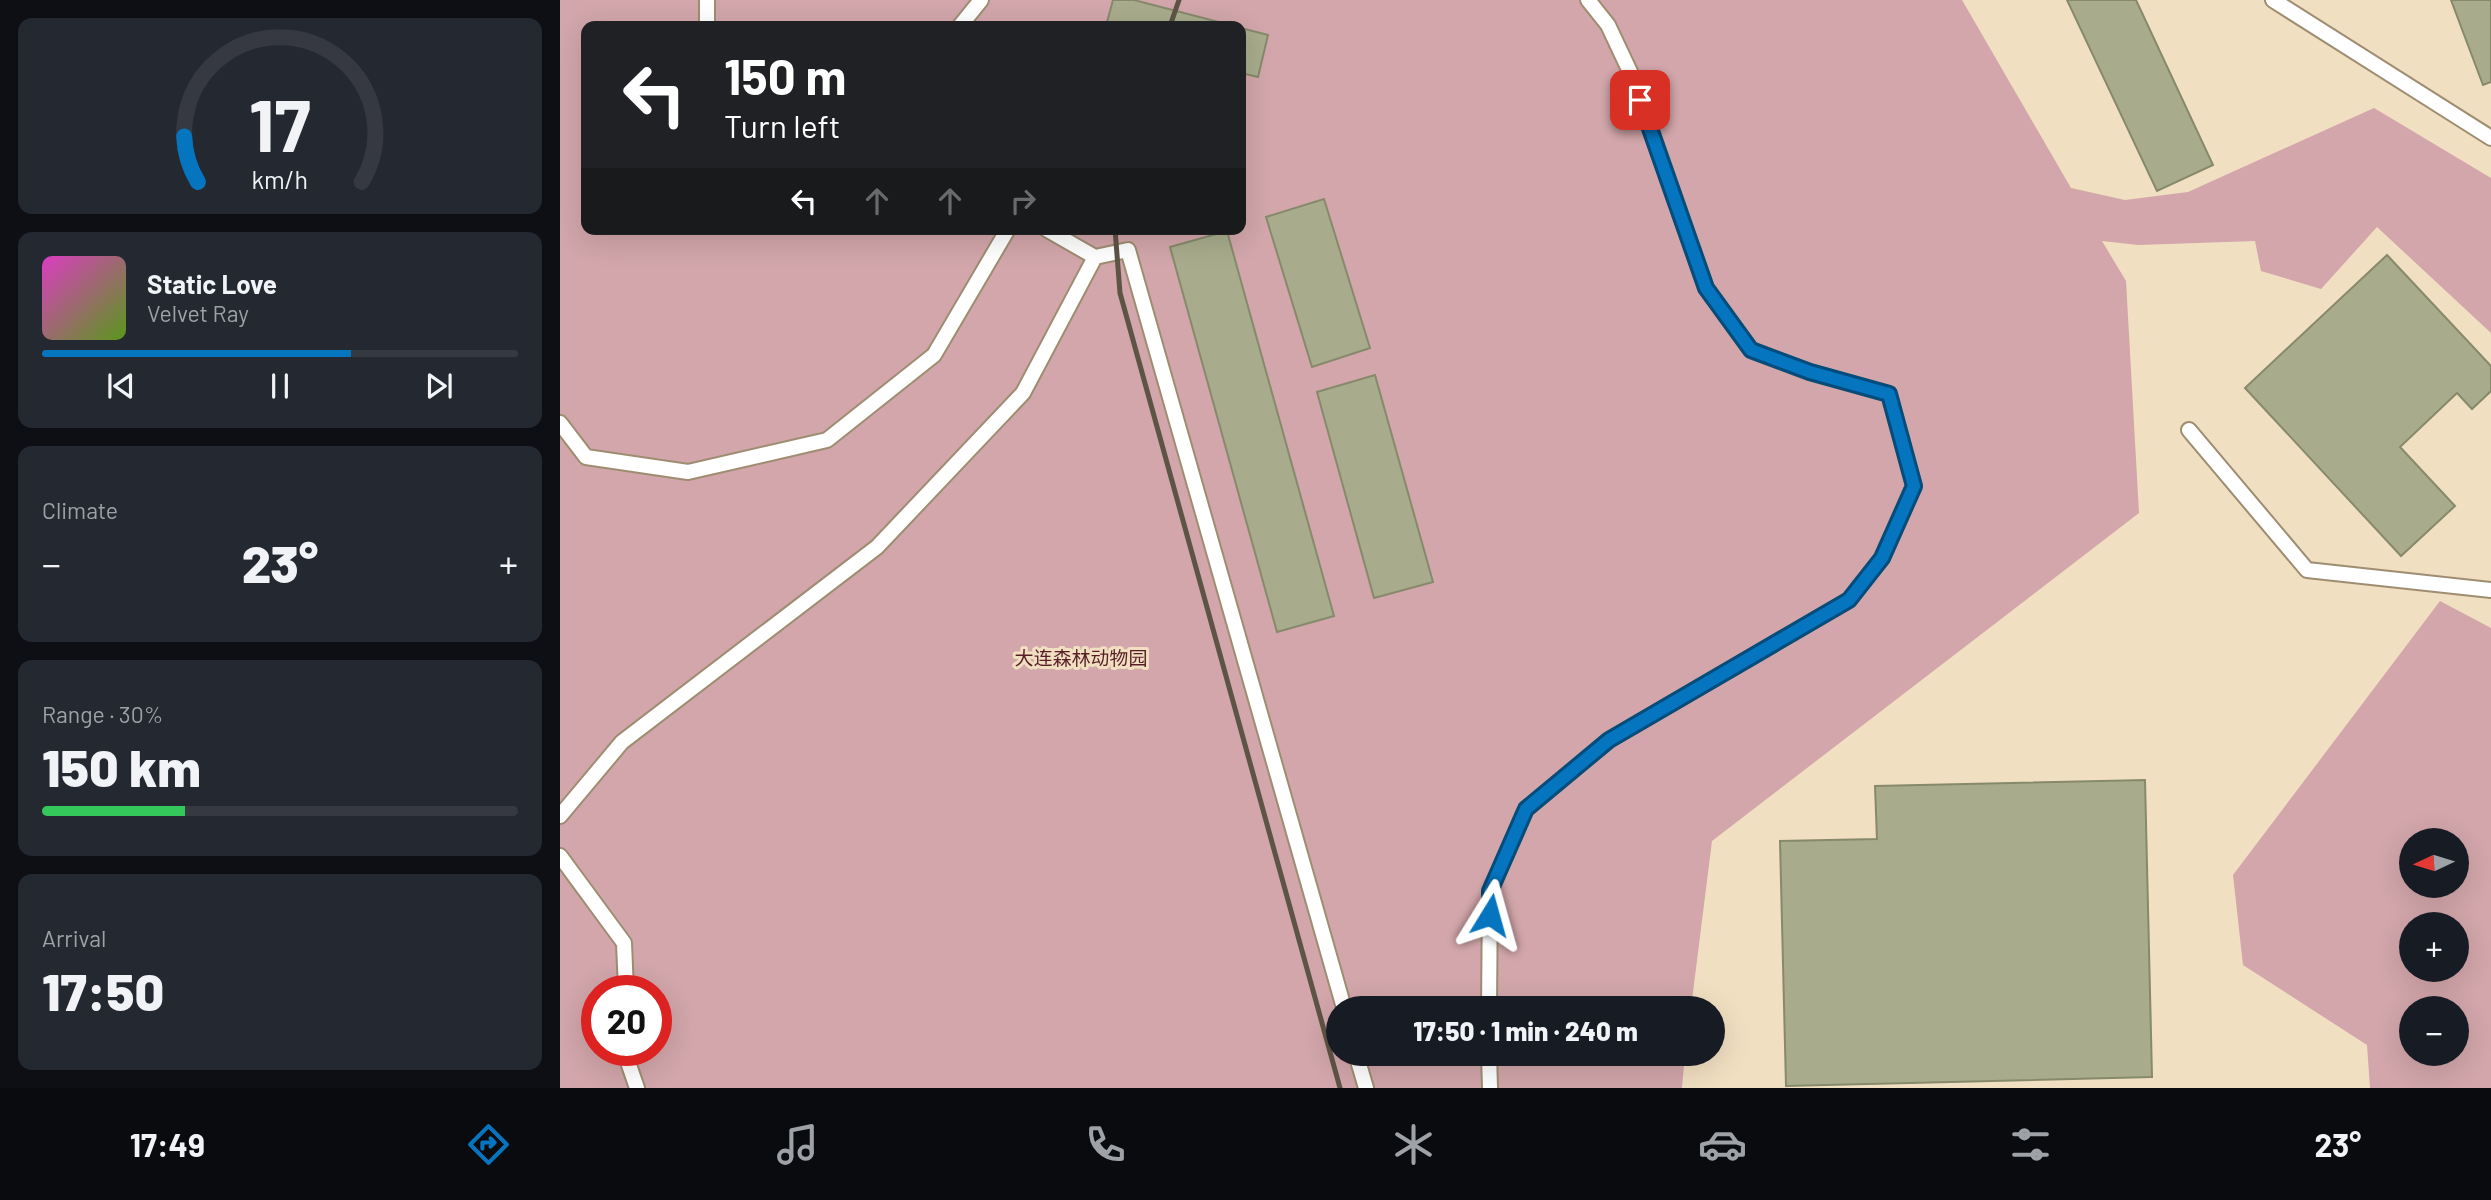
<!DOCTYPE html>
<meta charset="utf-8">
<style>
:root{--surface:#171b24;--page:#242831;--text:#f1f3f6;--muted:#9ea1a6;--line:#363941;--accent:#0575bf}
body{margin:0;font-family:Barlow,"Noto Sans SC",sans-serif;background:var(--page);color:var(--text);height:100vh;display:flex;flex-direction:column;font-size:26px;white-space:nowrap}
*{box-sizing:border-box;margin:0}
p{font-size:23px;color:var(--muted)}
.icon{flex:none;width:38px;height:38px;fill:none;stroke:currentColor;stroke-width:2;stroke-linecap:round;stroke-linejoin:round}
.map{position:relative;flex:1;overflow:hidden}
.drawer{display:flex;flex-direction:column;gap:18px;padding:18px;background:#0d0f14;width:560px}
.drawer>*{flex:none}
.top-card{position:absolute;left:21px;top:21px;width:665px;height:214px;border-radius:14px;box-shadow:0 7px 28px #0002;background:#202124;color:#fff;overflow:hidden}
.needle{width:46px;rotate:266deg}
.buttons{position:absolute;left:1839px;top:828px;display:grid;gap:14px}
.buttons a{display:grid;place-items:center;width:70px;height:70px;border-radius:50%;background:var(--surface);box-shadow:0 7px 28px #0002;font-size:35px}
.speed{position:absolute;left:21px;top:975px;display:flex;gap:14px;font-size:35px;font-weight:700;text-align:center}
.speed>*{display:grid;place-content:center;width:91px;height:91px;border-radius:50%;background:var(--surface);box-shadow:0 7px 28px #0002;line-height:1}
.speed .limit{border:10px solid #d22;background:#fff;color:#111}
.pin{position:absolute;display:grid;place-items:center;width:60px;height:60px;color:#fff;margin:-30px;border-radius:14px;box-shadow:0 4px 10px #0006}
.me{position:absolute;width:77px;margin:-38px;rotate:8deg;stroke-linejoin:round;filter:drop-shadow(0 0 5px #0008)}
.turn{display:flex;align-items:center;gap:24px;height:147px;padding:0 28px;font-size:32px}
.turn .icon{width:91px;height:91px;stroke-width:2.5}
.turn b{display:block;font-size:49px;line-height:60px}
.lanes{display:flex;align-items:center;height:66px;padding:0 28px;background:#0003;justify-content:center;gap:35px;direction:ltr}
.lanes .off{opacity:.35}
.big{font-size:52px;font-weight:800;line-height:1.1}
.drawer .widget{flex:1;display:flex;flex-direction:column;justify-content:center;gap:10px;min-width:0;padding:0 24px;border-radius:14px;background:var(--page)}
.drawer .dial{align-items:center;gap:0}
.dial svg{height:182px;overflow:visible;fill:none;stroke:var(--line);stroke-width:7;stroke-linecap:round;text-anchor:middle}
.dial text{fill:var(--text);stroke:none}
.song{display:flex;align-items:center;gap:21px}
.cover{width:84px;height:84px;border-radius:10px;background:linear-gradient(135deg,hsl(310 70% 55%),hsl(90 70% 35%))}
.played{height:7px;border-radius:4px;background:linear-gradient(90deg,var(--accent) 65%,var(--line) 65%)}
.keys{display:flex;justify-content:space-around;direction:ltr}
.heat{display:flex;justify-content:space-between;align-items:center;font-size:38px;direction:ltr}
.charge{height:10px;border-radius:5px;background:linear-gradient(90deg,#34c759 30%,var(--line) 0)}
.trip{position:absolute;left:766px;top:996px;width:399px;height:70px;border-radius:35px;background:var(--surface);box-shadow:0 7px 28px #0002;font-weight:800;line-height:70px;text-align:center}
.tab-bar{display:flex;height:112px;justify-content:space-around;align-items:center;background:#090b0e;color:var(--muted)}
.tab-bar .icon{width:49px;height:49px}
.tab-bar .current{color:var(--accent)}
.tab-bar b{font-size:32px;color:var(--text)}
main{display:flex;flex:1;min-height:0}
.map>svg:first-child{display:block}
</style>
<main>
<section class="drawer">
<div class="widget dial"><svg viewBox="0 0 100 80">
<path d="M14 69A42 42 0 1 1 86 69"/>
<path d="M14 69A42 42 0 0 1 8 49" stroke="#0575bf"/>
<text x="50" y="56" font-size="32" font-weight="700">17</text>
<text x="50" y="72" font-size="11">km/h</text>
</svg></div>
<div class="widget">
<div class="song"><i class="cover"></i><div><b>Static Love</b><p>Velvet Ray</p></div></div>
<div class="played"></div>
<div class="keys"><svg class="icon" aria-label="previous" viewBox="0 0 24 24"><path d="M18 5L8 12l10 7zM5 5v14"/></svg><svg class="icon" aria-label="pause" viewBox="0 0 24 24"><path d="M8 5v14M16 5v14"/></svg><svg class="icon" aria-label="next" viewBox="0 0 24 24"><path d="M6 5l10 7-10 7zM19 5v14"/></svg></div>
</div>
<div class="widget"><p>Climate</p>
<div class="heat"><a>−</a><b class="big">23°</b><a>+</a></div>
</div>
<div class="widget"><p>Range · 30%</p><b class="big">150 km</b><div class="charge"></div></div>
<div class="widget"><p>Arrival</p><b class="big">17:50</b></div>
</section>
<div class="map">
<svg width="1931" height="1088" viewBox="0 0 1931 1088">
<rect width="100%" height="100%" fill="#f1dfc1"/>
<path fill="#d2a6aa" fill-rule="evenodd" d="M0,0H1402L1511,188L1565,200L1628,192L1814,108L1931,178V333L1817,227L1761,289L1701,271L1695,241L1578,245L1542,241L1566,281L1579,513L1152,841L1131,1008H779V1054H1125L1122,1088H0ZM26,26H681V229H26ZM37,990H96V1050H37Z
M1880,601L1931,628V1088H1810L1807,1045L1683,965L1673,875ZM1852,840H1897V886H1852ZM1852,924H1897V970H1852ZM1852,1008H1897V1054H1852Z"/>
<path fill="#a8ac8c" stroke="#868a6b" stroke-width="2" d="M553,0H574L674,26H546Z
M1507,0H1576L1653,165L1597,191Z
M1891,0H1931V82L1923,85Z
M681,28L708,35L698,77L681,73Z
M764,199L810,348L752,367L706,217Z
M667,231L774,616L717,632L610,247Z
M1827,255L1931,366V391L1912,409L1897,393L1840,447L1895,506L1841,556L1685,388Z
M815,375L873,582L814,598L757,392Z
M1585,780L1592,1077L1226,1086L1220,841L1317,839L1315,786Z"/>
<g fill="none" stroke-linecap="round" stroke-linejoin="round">
<g stroke="#9e8d71" stroke-width="18">
<path id="lane" d="M1713,0L1931,138
M147,26V0
M400,26L421,0
M486,229L535,257
M0,423L26,457L128,472L267,440L374,355L448,229
M1629,430L1747,570L1931,590
M0,816L62,742L317,547L463,393L535,257L568,250L784,1008
M0,856L64,943L66,990
M929,1008L930,891L966,809L1049,740L1289,600L1322,558L1354,486L1329,394L1249,372L1191,350L1146,288L1072,76L1048,25L1028,0
M69,1050V1065L77,1088
M796,1054L806,1088
M929,1054L930,1088"/>
</g>
<use href="#lane" stroke="#fff" stroke-width="14"/>
<path stroke="#5e5445" stroke-width="5" d="M610,26L619,0
M555,229L560,293L780,1088"/>
</g>
<g fill="none" stroke-linecap="round" stroke-linejoin="round">
<g stroke="#034c7c" stroke-width="18">
<path id="route" d="M930,915V891L966,809L1049,740L1289,600L1322,558L1354,486L1329,394L1250,372L1191,350L1146,288L1080,100"/>
</g>
<use href="#route" stroke="#0575bf" stroke-width="12"/>
</g>
<g text-anchor="middle" stroke-width="6" stroke-linejoin="round" paint-order="stroke">
<g font-size="19" fill="#581e28" stroke="#f1dfc1">
<text x="521" y="665">大连森林动物园</text>
</g>
</g>
</svg>
<div class="buttons">
<a><svg class="needle" viewBox="-14 -14 28 28"><path d="M0-13l5 13h-10z" fill="#e53935"/><path d="M0 13l5-13h-10z" fill="#9ea1a6"/></svg></a>
<a>+</a>
<a>−</a>
</div>
<div class="speed"><div class="limit">20</div></div>
<div class="pin" style="left:1080px;top:100px;background:#d93025"><svg class="icon" aria-label="arrive" viewBox="0 0 24 24"><path d="M6 21V4h12l-3 4 3 4H6"/></svg></div>
<svg class="me" style="left:930px;top:915px" viewBox="-20 -20 40 40"><path d="M0-17L14 15 0 8-14 15z" fill="#0575bf" stroke="#fff" stroke-width="4"/></svg>
<div class="trip">17:50 · 1 min · 240 m</div>
<div class="top-card">
<div class="turn"><svg class="icon" aria-label="left" viewBox="0 0 24 24"><path d="M17 20v-9H6M10 6l-5 5 5 5"/></svg><div><b>150 m</b>Turn left</div></div>
<div class="lanes"><svg class="icon" aria-label="left" viewBox="0 0 24 24"><path d="M17 20v-9H6M10 6l-5 5 5 5"/></svg><svg class="icon off" aria-label="ahead" viewBox="0 0 24 24"><path d="M12 20V5M6 11l6-6 6 6"/></svg><svg class="icon off" aria-label="ahead" viewBox="0 0 24 24"><path d="M12 20V5M6 11l6-6 6 6"/></svg><svg class="icon off" aria-label="right" viewBox="0 0 24 24"><path d="M7 20v-9h11M14 6l5 5-5 5"/></svg></div>
</div>
</div>
</main>
<nav class="tab-bar">
<b>17:49</b>
<svg class="icon current" aria-label="directions" viewBox="0 0 24 24"><path d="M12 3l9 9-9 9-9-9zM9 14v-3h6M13 9l2 2-2 2"/></svg>
<svg class="icon" aria-label="music" viewBox="0 0 24 24"><path d="M9 18V5l10-2v13"/><circle cx="6" cy="18" r="3"/><circle cx="16" cy="16" r="3"/></svg>
<svg class="icon" aria-label="phone" viewBox="0 0 24 24"><path d="M5 4h4l2 5-3 2q2 4 5 5l2-3 5 2v4C11 20 4 13 5 4z"/></svg>
<svg class="icon" aria-label="climate" viewBox="0 0 24 24"><path d="M12 3v18M4 7l16 10M4 17L20 7"/></svg>
<svg class="icon" aria-label="car" viewBox="0 0 24 24"><path d="M5 17H2v-5l4-1 3-4h7l3 4 3 1v5h-3M9 17h6M6 11h13"/><circle cx="7" cy="17" r="2"/><circle cx="17" cy="17" r="2"/></svg>
<svg class="icon" aria-label="filters" viewBox="0 0 24 24"><path d="M4 7h16M4 17h16"/><circle cx="9" cy="7" r="2"/><circle cx="15" cy="17" r="2"/></svg>
<b>23°</b>
</nav>
